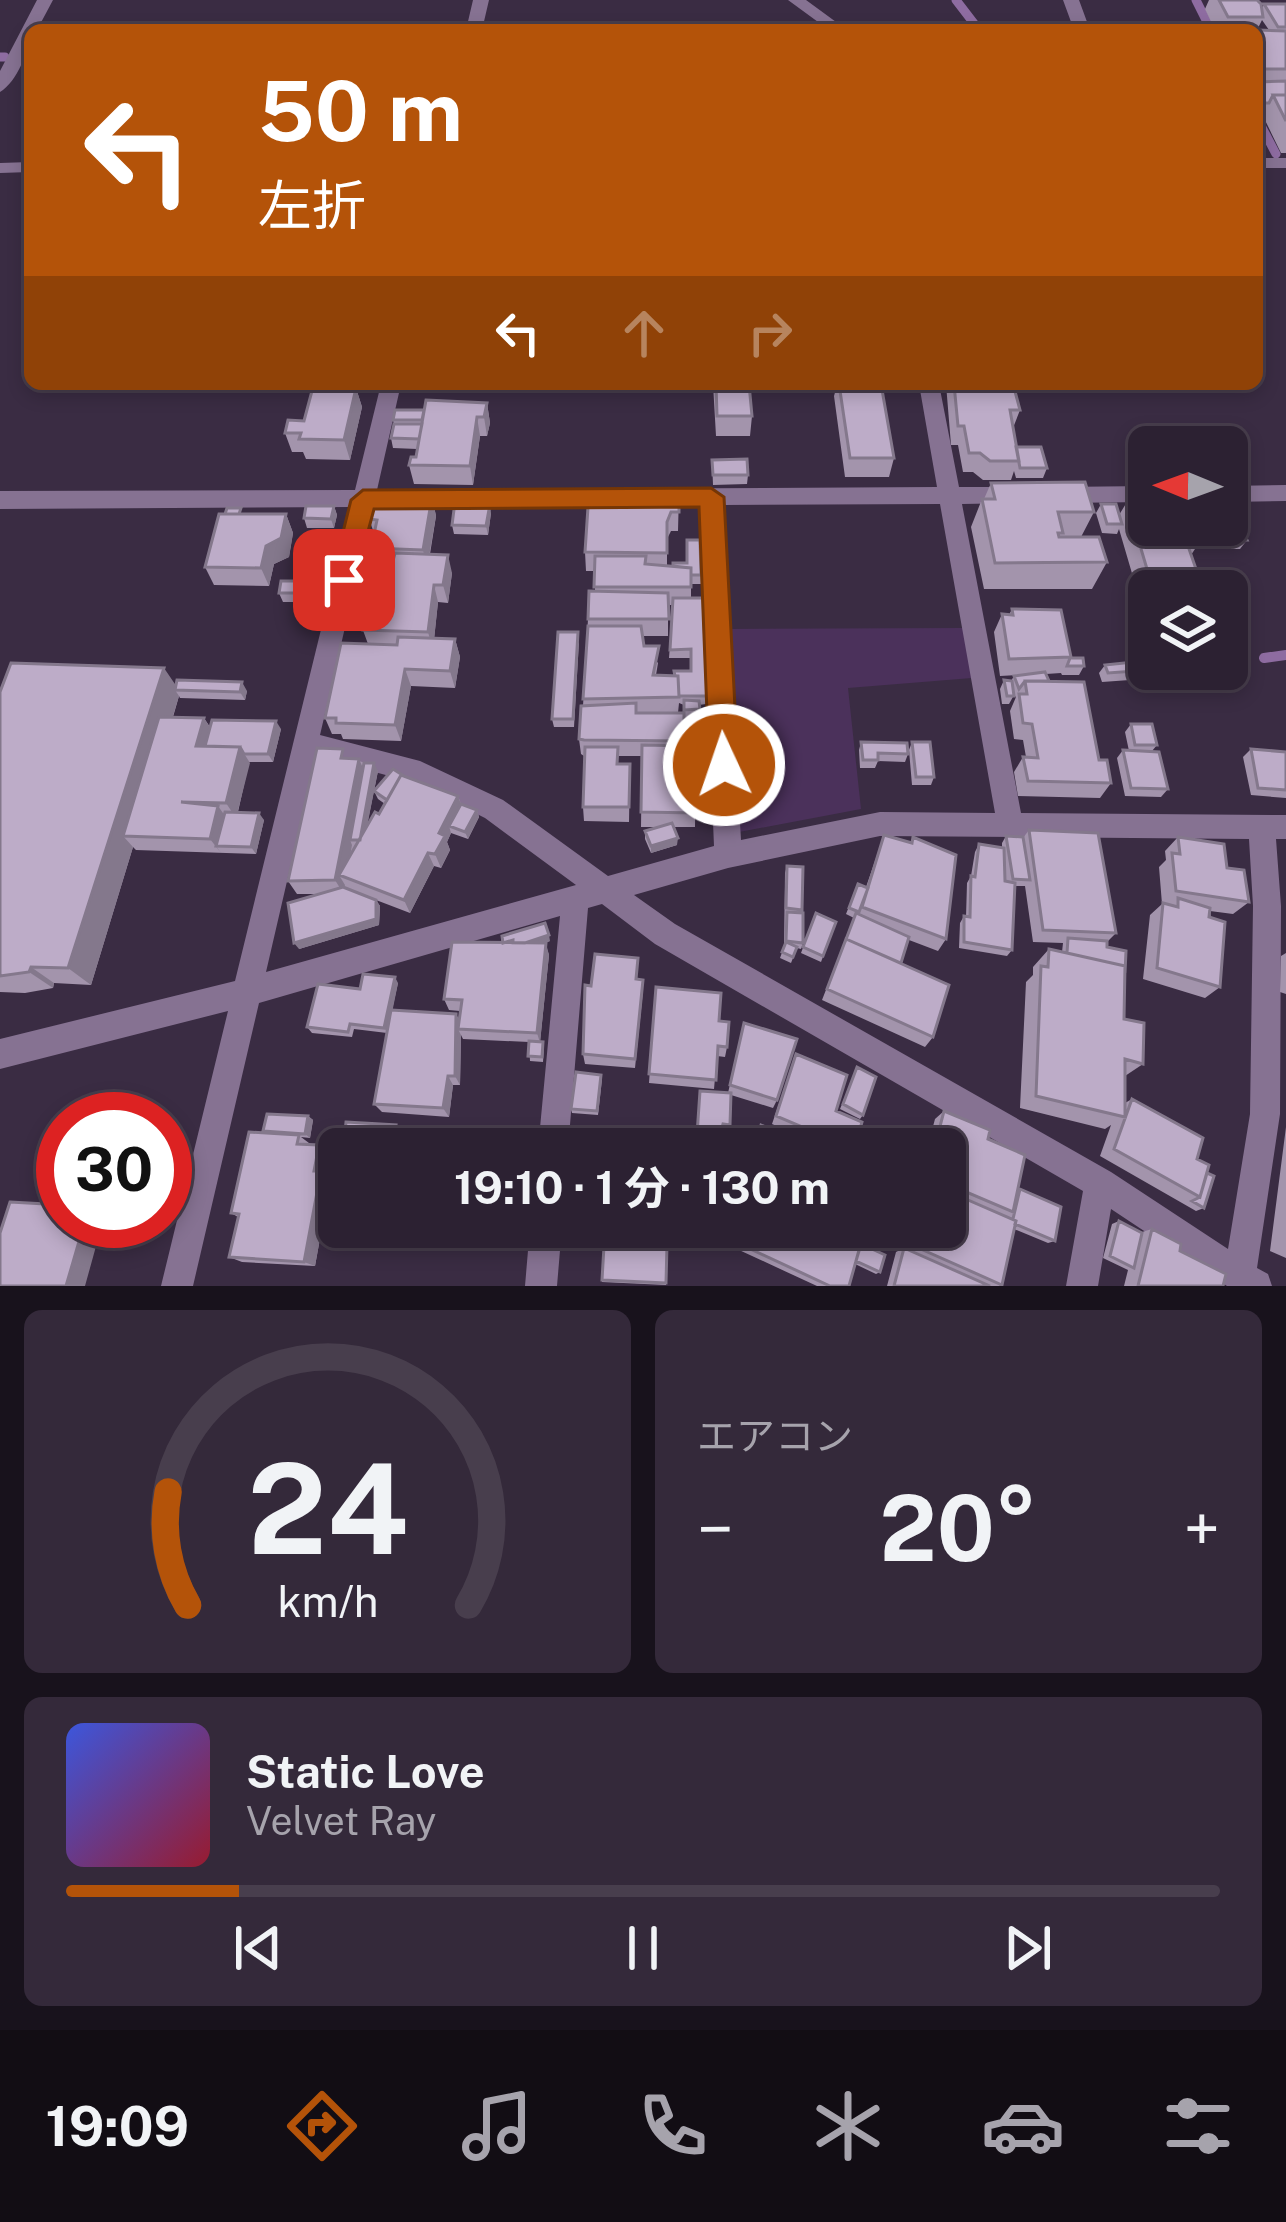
<!DOCTYPE html>
<html lang="ja">
<meta charset="utf-8">
<style>
:root{--surface:#2c2132;--page:#34293a;--text:#f1f3f6;--muted:#a6a3ac;--line:#483e4d;--accent:#b45309}
body{margin:0;font-family:"Public Sans","Noto Sans JP",sans-serif;background:var(--page);color:var(--text);height:100vh;display:flex;flex-direction:column;font-size:45px;white-space:nowrap}
*{box-sizing:border-box;margin:0}
p{font-size:39px;color:var(--muted)}
.icon{flex:none;width:66px;height:66px;fill:none;stroke:currentColor;stroke-width:2;stroke-linecap:round;stroke-linejoin:round}
.map{position:relative;height:1286px;overflow:hidden}
.sheet{display:flex;flex-direction:column;gap:24px;padding:24px;background:#18121c;flex:1}
.sheet>*{flex:none}
.banner{position:absolute;left:24px;top:24px;width:1239px;height:366px;border-radius:18px;box-shadow:0 6px 18px #0003,0 0 0 3px var(--line);background:#b45309;color:#fff;overflow:hidden}
.needle{width:78px;rotate:271deg}
.buttons{position:absolute;left:1128px;top:426px;display:grid;gap:24px}
.buttons a{display:grid;place-items:center;width:120px;height:120px;border-radius:18px;background:var(--surface);box-shadow:0 6px 18px #0003,0 0 0 3px var(--line);font-size:60px}
.speed{position:absolute;left:36px;top:1092px;display:flex;gap:24px;font-size:60px;font-weight:700;text-align:center}
.speed>*{display:grid;place-content:center;width:156px;height:156px;border-radius:50%;background:var(--surface);box-shadow:0 6px 18px #0003,0 0 0 3px var(--line);line-height:1}
.speed .limit{border:18px solid #d22;background:#fff;color:#111}
.pin{position:absolute;display:grid;place-items:center;width:102px;height:102px;color:#fff;margin:-51px;border-radius:24px;box-shadow:0 6px 18px #0006}
.me{position:absolute;width:132px;margin:-66px;rotate:357deg;stroke-linejoin:round;filter:drop-shadow(0 0 9px #0008)}
.turn{display:flex;align-items:center;gap:42px;height:252px;padding:0 36px;font-size:54px}
.turn .icon{width:156px;height:156px;stroke-width:2.5}
.turn b{display:block;font-size:84px;line-height:102px}
.lanes{display:flex;align-items:center;height:114px;padding:0 36px;background:#0003;justify-content:center;gap:60px;direction:ltr}
.lanes .off{opacity:.35}
.big{font-size:90px;font-weight:700;line-height:1.1}
.sheet .tile{flex:1;display:flex;flex-direction:column;justify-content:center;gap:18px;min-width:0;padding:0 42px;border-radius:18px;background:var(--page)}
.sheet .dial{align-items:center;gap:0}
.dial svg{height:312px;overflow:visible;fill:none;stroke:var(--line);stroke-width:7;stroke-linecap:round;text-anchor:middle}
.dial text{fill:var(--text);stroke:none}
.song{display:flex;align-items:center;gap:36px}
.cover{width:144px;height:144px;border-radius:18px;background:linear-gradient(135deg,hsl(230 70% 55%),hsl(350 70% 35%))}
.played{height:12px;border-radius:6px;background:linear-gradient(90deg,var(--accent) 15%,var(--line) 15%)}
.keys{display:flex;justify-content:space-around;direction:ltr}
.heat{display:flex;justify-content:space-between;align-items:center;font-size:66px;direction:ltr}
.sheet .tiles{flex:1;display:grid;gap:24px;grid-template-columns:1fr 1fr}
.tile:last-child{grid-column:span 2}
.trip{position:absolute;left:318px;top:1128px;width:648px;height:120px;border-radius:18px;background:var(--surface);box-shadow:0 6px 18px #0003,0 0 0 3px var(--line);font-weight:700;line-height:120px;text-align:center}
.tabs{display:flex;height:192px;justify-content:space-around;align-items:center;background:#120d14;color:var(--muted)}
.tabs .icon{width:84px;height:84px}
.tabs .active{color:var(--accent)}
.tabs b{font-size:54px;color:var(--text)}
.map>svg:first-child{display:block}
</style>
<div class="map">
<svg width="1286" height="1286" viewBox="0 0 1286 1286">
<rect width="100%" height="100%" fill="#3a2c43"/>
<path fill="#4b315b" d="M964,628L972,678L848,688L861,809L739,832L728,629Z"/>
<g fill="none" stroke-linecap="round" stroke-linejoin="round">
<path stroke="#8e6ca1" stroke-width="9" d="M956,0L979,30
M1196,0L1211,30
M0,57H5
M1257,118L1276,154"/>
<path stroke="#8e6ca1" stroke-width="10" d="M1264,658L1286,655"/>
<path fill="#867292" fill-rule="evenodd" d="M37,0H53L37,30H30C30,50 17,82 0,92V71Z
M473,0H489L482,30H466Z
M788,0H806L847,30H829Z
M1063,0H1079L1090,30H1074Z
M1257,158H1286V168H1257Z
M30,162V172L0,173V163Z
M381,384H401L377,490L937,487L919,384H939L959,487H1018L1029,495L1018,503L962,504L1021,813L1286,815V839H1276L1281,906L1280,1114L1257,1268L1268,1274L1272,1286H1227L1111,1209L1098,1286H1066L1083,1191L655,944L602,904L588,908L568,1149H538L560,916L259,1003L193,1286H161L228,1011L0,1069V1039L235,981L351,507L0,509V491L355,490ZM940,504L995,813L880,812L741,840L722,505ZM700,505L714,846L608,876L503,800L420,761L320,735L373,507ZM316,756L415,783L485,818L576,885L266,972ZM880,836L1249,839L1253,906L1250,1114L1228,1249L1111,1172L675,924L634,895L728,868Z
M1286,485V501L1227,502V486Z
M1149,486V502L1058,503L1047,495L1058,487Z
M530,1227H562L557,1286H525Z"/>
</g>
<path fill="#a394ac" fill-rule="evenodd" d="M1209,0H1257L1262,9L1264,4H1286V153H1281L1263,116L1264,113H1260L1257,107V30H1215L1205,9ZM1262,20L1269,30H1257Z
M713,384H749L752,416L750,436H716Z
M828,384H881L894,458L889,477H845L834,396L836,389H829Z
M886,384H919L918,388L888,391Z
M946,384H1021L1019,389L1015,390L1020,410L1013,428L1016,447L1047,468L1043,478H1016L1014,471L1011,480H983L973,472H963L958,445H951Z
M356,388L362,407L350,460L306,459L303,452H292L285,433Z
M487,403L490,423L487,436H480L473,485L414,484L409,465L416,457L417,449L393,448L391,438L394,424L393,420L424,410Z
M712,460L748,475L747,484L713,485Z
M991,483L1094,512L1081,537L1107,562L1092,589H984L971,527L982,499H984Z
M679,493L678,531H671L667,539V566L701,575V584H691V598L707,696L706,704L699,705V718H684V728L710,749L709,757L696,755L695,827H673L677,845L651,853L645,839V831L659,827H641L642,756H618V764H630L629,822L584,821L583,807L584,756L581,754L579,739L583,706L588,619L595,592V571H586L585,552ZM668,605H673L669,658H690V671H674V676L656,675L658,663L644,646L643,636H668ZM679,703L684,705V713H678Z
M432,497L436,516L430,554L452,573L448,603L438,602L434,639H455L460,657L455,688L411,686L401,741L343,739L341,734H332L325,718L368,644L356,611L371,587L374,560L371,548L374,533L369,519Z
M1127,502L1199,543L1191,555L1196,569L1184,587H1136L1119,529L1117,534L1102,533L1096,513L1101,504L1119,515Z
M334,506L337,515L334,528H307L304,518Z
M491,513L488,535L454,534L452,525Z
M243,514H286L293,533L289,557L274,564L269,586L214,585L205,567Z
M1194,525H1227L1247,540L1240,549H1213L1207,532H1196Z
M315,590L313,602H283L279,593Z
M1012,609L1070,658L1084,666L1079,675H1062L1061,673L1046,674L1099,760L1111,783L1100,798L1018,796L1014,772L1023,757H1026L1023,740L1014,739L1010,711L1016,697L1014,695L1009,704H1002L1000,689L1004,680L1011,681L1014,676L1019,675L1000,676L994,632L1002,614L1009,615Z
M579,641L574,727H554L552,719Z
M1105,665L1136,671L1130,680L1102,682L1099,673Z
M176,685L247,691L245,700L180,698L179,696L173,717L204,718L210,727L281,729L273,762H249L238,812L264,820L256,854L136,850L133,847L91,985L54,983L53,988L25,993L0,992V692Z
M1131,724L1157,745L1152,751L1168,789L1161,797L1125,796L1117,758L1123,750L1129,751L1125,732Z
M861,742L908,754L905,762L878,761L875,768H860L859,750Z
M912,742L934,777L931,785H912L909,750Z
M1251,749L1286,752V798L1251,795L1243,757Z
M347,758L366,763L378,771L367,825L379,814L385,804L378,799L374,791L404,776L458,796L461,804L477,810L479,817L468,839L451,833L447,842L450,850L441,868L434,866L410,913L376,900L380,906L379,925L299,949L320,894H297L288,881Z
M1029,830L1116,933L1107,942V947L1124,1019L1143,1064L1125,1076V1103L1132,1099L1197,1159L1207,1173L1204,1208L1196,1211L1100,1156L1111,1125L1105,1129L1020,1108L1026,982L1033,975V967L1049,949L1062,952L1063,943L1033,942L1025,886H1015L1012,950L1007,956L959,948L960,923L964,916L966,917L967,883L971,876L975,852L979,844L1002,848V843L1006,836L1023,838Z
M884,835L911,843L913,837L946,939L938,951L909,940L901,963L933,1037L925,1047L822,1000L854,918L846,914L858,884L866,887Z
M1178,837L1227,868L1249,902L1233,914L1210,911L1220,987L1205,998L1143,979L1150,915L1162,904L1159,867L1166,860L1165,851Z
M787,866L802,910L803,943L801,949L797,948L791,963L780,958L784,947L785,873Z
M816,913L836,922L821,962L801,953Z
M550,941L545,943L549,955L540,1042L544,1047L543,1062L530,1061L529,1042L463,1039L461,1035L460,1085H453L449,1117L382,1112L374,1104L387,1033L354,1029L352,1037L312,1033L307,1027L360,989L398,983L392,1010L456,1014L459,1020L460,1011L449,1010L444,999L452,942Z
M1286,953V994L1280,992L1281,956Z
M637,979L643,991L635,1068L585,1064L583,1054L591,986Z
M656,987L719,1021L727,1047L725,1057L717,1056L714,1089L649,1083Z
M744,1023L777,1100L773,1108L731,1095L730,1125L728,1129L722,1128L728,1093Z
M796,1054L836,1111L854,1149H829L772,1124Z
M857,1067L863,1115L860,1119L840,1109Z
M602,1079L598,1115L572,1113L571,1109Z
M944,1111L988,1139L1017,1190L1020,1189L1055,1241L1048,1243L1014,1229L1002,1285L999,1286H887L896,1252L902,1249L897,1246L904,1227H945V1149H927L935,1119Z
M308,1116L313,1120L310,1138L301,1137L309,1143L308,1145H319L328,1153L324,1174L331,1178L315,1266L242,1262L229,1257L238,1217L231,1213L266,1133Z
M1286,1127V1258L1270,1251Z
M400,1129L397,1148L348,1144L344,1141Z
M1119,1221L1142,1232L1152,1229L1223,1286H1124L1128,1270L1103,1258L1112,1224Z
M717,1227H827L880,1272L876,1274L855,1264L849,1286H817L713,1238Z
M683,1233L682,1248L667,1247L666,1285L602,1282V1280Z"/>
<path fill="#84788c" d="M356,388L362,407L350,460L344,440Z
M487,403L490,423L487,436L484,417Z
M477,417L480,436L473,485L470,466Z
M432,497L436,516L427,568L423,550Z
M490,504L491,513L488,535L486,526Z
M334,506L337,515L334,528L331,519Z
M286,514L293,533L289,557L274,564L269,586L261,568L266,546Z
M448,555L452,573L448,603L443,585Z
M311,581L315,590L313,602L309,593Z
M434,585L438,602L433,650L428,632Z
M455,639L460,657L455,688L450,671Z
M164,668L179,690H175L179,696L136,837L123,836L133,847L91,985L68,968Z
M405,669L411,686L401,741L395,725Z
M242,682L247,691L245,700L240,692Z
M204,718L214,734L209,753L196,746Z
M276,721L281,729L273,762L268,754Z
M240,747L250,763L236,818L226,803Z
M359,759L366,775L350,840L352,845L346,878L339,875L345,885L343,893L335,880Z
M374,763L378,771L363,847L360,840Z
M458,796L463,810L449,826L451,833L447,842L450,850L441,868L435,854L439,833Z
M218,806L228,820L216,846L221,853L210,839Z
M477,810L479,817L468,839L465,832Z
M259,813L264,820L256,854L251,847Z
M678,838L677,845L651,853V846Z
M428,853L434,866L410,913L404,900Z
M376,900L380,906L379,925L299,949L294,943Z
M549,935L550,941L516,952L506,950L513,940Z
M546,943L549,955L540,1043L537,1033Z
M31,967L54,983L53,988L29,972Z
M395,977L398,983L388,1033L384,1028Z
M456,1014L461,1024L458,1029L461,1035L460,1085L455,1076Z
M448,1076L453,1085L449,1117L443,1108Z
M308,1116L313,1120L310,1138L305,1134Z
M396,1125L400,1129L397,1148L393,1144Z
M319,1145L328,1153L324,1174L331,1178L315,1266L304,1262L314,1171Z
M85,1221H103L85,1286H66Z"/>
<path fill="#bdacc8" stroke="#84788c" stroke-width="3" d="M1219,0H1257L1261,4L1263,17H1228Z
M1264,4H1286V27H1278Z
M1257,30L1286,31V69H1262L1257,59Z
M1286,81V95H1273L1269,103H1265L1257,86V82Z
M1273,95H1286V121Z
M716,384H749L752,416H717Z
M839,384H881L894,458H850Z
M954,384H1013L1020,410H1010L1019,461H990L980,453H969L964,426H958Z
M313,387L356,388L344,440L299,439L301,433H285L288,420L304,421Z
M426,400L487,403L484,417H477L470,466L409,465L411,457H416Z
M395,410H424L422,420H393Z
M394,424H422L419,439L391,438Z
M1016,447H1041L1047,468H1020Z
M747,459L748,475H713L712,460Z
M1085,482L1094,512H1058L1063,533H1058L1059,537H1099L1107,562L995,563L982,499H995L991,483Z
M589,492L679,493V512H671L667,522V553L585,552Z
M375,495L432,497L423,550L371,548L377,520L369,519Z
M1227,498L1247,540H1219L1214,525H1227Z
M455,502L490,504L486,526L452,525Z
M1127,502L1149,503V525H1193L1199,543H1187L1196,569H1147Z
M1101,504H1116L1122,524H1107Z
M306,506H334L331,519L304,518Z
M227,508H241L239,514H225Z
M219,514H286L281,538L266,546L261,568L205,567Z
M687,540H700L701,575H691V568L673,566V563H687Z
M395,553L448,555L443,585H434L428,632L363,630L367,611H356L361,587H371L374,560L393,561Z
M595,556H646L645,564L691,568V587H594Z
M281,581H311L309,593H279Z
M589,591L668,593L669,619H588Z
M673,598H703L707,696H679L678,676H675L674,671H691V649L670,650Z
M1012,609L1061,610L1071,657L1009,659L1002,614L1013,615Z
M588,626H641L644,646H659L653,675L678,676L679,697L583,699Z
M558,632H578L573,719H552Z
M398,637L455,639L450,671L405,669L395,725L336,723V718H325L341,643L397,645Z
M1070,658H1083L1084,666H1067Z
M1133,662L1136,671L1108,673L1105,665Z
M11,663L164,668L68,968L31,967L29,972L0,976V692Z
M1045,672L1049,681H1025L1019,689L1014,676Z
M177,680L242,682L240,692L175,690Z
M1004,680L1012,681L1014,696H1007Z
M1025,681L1084,682L1099,760H1107L1111,783L1028,781L1023,757L1038,758L1032,724L1023,723L1019,694H1027Z
M684,700L699,701L700,709L684,710Z
M636,703V713H684V741L584,740L579,739L581,706Z
M159,717L204,718L196,746L240,747L226,803L181,802L218,806L210,839L123,836Z
M212,720L276,721L268,754H244L240,747L205,746Z
M709,721L710,749L684,745V724Z
M1131,724H1152L1157,745H1135Z
M861,742L907,743L908,754L878,753V760H863Z
M912,742H930L934,777H916Z
M642,745L695,746L696,813L641,812Z
M585,747H618L617,764H630L629,807H583Z
M317,748L343,749L341,758L359,759L335,880L288,881Z
M1251,749L1286,752V790L1258,788Z
M1123,750L1159,752L1168,789L1131,788Z
M364,763H374L360,840H350Z
M393,769L404,776L401,775L387,800L374,791Z
M401,775L458,796L439,833L445,836L435,854L428,853L404,900L339,875L375,812L379,814Z
M461,804L477,810L465,832L449,826Z
M225,812L259,813L251,847L216,846Z
M672,823L678,838L651,846L645,831Z
M1029,830L1098,833L1116,933L1043,930Z
M884,835L912,843L913,837L956,855L946,939L862,907Z
M1006,836L1023,837L1030,880L1013,879Z
M1178,837L1224,844L1227,868L1244,870L1249,902L1176,891L1172,853L1180,854Z
M979,844L1004,848L1005,881L1015,883L1012,950L964,942V916L970,917L971,876L975,877Z
M787,866L803,867L802,910L786,908Z
M858,884L868,888L859,912L849,908Z
M343,887L376,900V919L294,943L288,903Z
M1178,898L1210,908L1209,917L1225,922L1220,987L1157,968L1163,903L1178,907Z
M787,912L803,913V943L786,941Z
M816,913L836,922L823,956L803,947Z
M856,913L909,937L901,963L846,939L845,942Z
M545,923L549,935L525,943H513V940L503,943L502,936Z
M1068,938L1107,941V947L1126,951L1125,973V966L1067,953Z
M846,939L949,985L933,1037L827,989Z
M452,942L546,943L537,1033L458,1029L462,1000L444,999Z
M786,942L797,947L793,957L782,952Z
M1049,949L1125,966L1124,1019L1144,1023L1143,1064L1125,1059V1117L1036,1096L1041,966L1048,967Z
M595,954L638,958L636,979L643,980L635,1059L583,1054L585,985L591,986Z
M363,974L395,977L384,1028L350,1024L348,1032L307,1027L318,984L360,989Z
M656,987L721,993L719,1021L729,1022L727,1047L718,1046L716,1080L649,1074Z
M391,1010L456,1014L455,1076H448L443,1108L374,1104Z
M744,1023L797,1039L777,1100L730,1085Z
M529,1041L543,1042L542,1057L528,1056Z
M796,1054L847,1075L836,1111L862,1122L854,1149L776,1116Z
M857,1067L876,1077L863,1115L843,1104Z
M576,1072L601,1075L597,1111L571,1109Z
M700,1091L731,1093L730,1125L723,1124L716,1149H696Z
M1132,1099L1203,1138L1197,1159L1209,1165L1200,1197L1114,1149Z
M944,1111L990,1130L988,1139L1025,1155L1013,1212L945,1183V1149H934Z
M267,1114L308,1116L305,1134L263,1131Z
M346,1122L396,1125L393,1144L344,1141Z
M761,1125L815,1149H754Z
M249,1132L299,1135L297,1144L319,1145L314,1171H321L304,1262L229,1257L239,1214L231,1213Z
M1207,1173L1214,1176L1204,1208L1192,1201L1200,1197Z
M1020,1189L1061,1207L1055,1241L1015,1224L1016,1221L1013,1219Z
M945,1190L1016,1221L1002,1285L905,1242L910,1227H945Z
M10,1202L63,1205V1221H85L66,1286H0V1233Z
M1119,1221L1142,1233L1134,1268L1110,1256Z
M718,1227H827L861,1243L849,1286H830L716,1233Z
M605,1229L683,1233V1246L667,1245L666,1283L602,1280Z
M1152,1229L1181,1244L1180,1251L1226,1274L1223,1286H1138Z
M861,1244L885,1255L880,1272L856,1261Z
M904,1248L990,1286H894Z"/>
<path fill="#b45309" stroke="#753606" stroke-width="3" d="M711,488L724,497L738,765L734,775L724,778L713,775L709,765L699,507L374,509L353,588H335L331,580L351,500L363,490Z"/>
</svg>
<div class="buttons">
<a><svg class="needle" viewBox="-14 -14 28 28"><path d="M0-13l5 13h-10z" fill="#e53935"/><path d="M0 13l5-13h-10z" fill="#a6a3ac"/></svg></a>
<a><svg class="icon" aria-label="layers" viewBox="0 0 24 24"><path d="M12 4l9 5-9 5-9-5zM3 14l9 5 9-5"/></svg></a>
</div>
<div class="speed"><div class="limit">30</div></div>
<div class="pin" style="left:344px;top:580px;background:#d93025"><svg class="icon" aria-label="arrive" viewBox="0 0 24 24"><path d="M6 21V4h12l-3 4 3 4H6"/></svg></div>
<svg class="me" style="left:724px;top:765px" viewBox="-20 -20 40 40"><circle r="17" fill="#b45309" stroke="#fff" stroke-width="3"/><path d="M0-11L8 9 0 5-8 9z" fill="#fff"/></svg>
<div class="trip">19:10 · 1 分 · 130 m</div>
<div class="banner">
<div class="turn"><svg class="icon" aria-label="left" viewBox="0 0 24 24"><path d="M17 20v-9H6M10 6l-5 5 5 5"/></svg><div><b>50 m</b>左折</div></div>
<div class="lanes"><svg class="icon" aria-label="left" viewBox="0 0 24 24"><path d="M17 20v-9H6M10 6l-5 5 5 5"/></svg><svg class="icon off" aria-label="ahead" viewBox="0 0 24 24"><path d="M12 20V5M6 11l6-6 6 6"/></svg><svg class="icon off" aria-label="right" viewBox="0 0 24 24"><path d="M7 20v-9h11M14 6l5 5-5 5"/></svg></div>
</div>
</div>
<section class="sheet">
<div class="tiles">
<div class="tile dial"><svg viewBox="0 0 100 80">
<path d="M14 69A42 42 0 1 1 86 69"/>
<path d="M14 69A42 42 0 0 1 9 40" stroke="#b45309"/>
<text x="50" y="56" font-size="32" font-weight="700">24</text>
<text x="50" y="72" font-size="11">km/h</text>
</svg></div>
<div class="tile"><p>エアコン</p>
<div class="heat"><a>−</a><b class="big">20°</b><a>+</a></div>
</div>
<div class="tile">
<div class="song"><i class="cover"></i><div><b>Static Love</b><p>Velvet Ray</p></div></div>
<div class="played"></div>
<div class="keys"><svg class="icon" aria-label="previous" viewBox="0 0 24 24"><path d="M18 5L8 12l10 7zM5 5v14"/></svg><svg class="icon" aria-label="pause" viewBox="0 0 24 24"><path d="M8 5v14M16 5v14"/></svg><svg class="icon" aria-label="next" viewBox="0 0 24 24"><path d="M6 5l10 7-10 7zM19 5v14"/></svg></div>
</div>
</div>
</section>
<nav class="tabs">
<b>19:09</b>
<svg class="icon active" aria-label="directions" viewBox="0 0 24 24"><path d="M12 3l9 9-9 9-9-9zM9 14v-3h6M13 9l2 2-2 2"/></svg>
<svg class="icon" aria-label="music" viewBox="0 0 24 24"><path d="M9 18V5l10-2v13"/><circle cx="6" cy="18" r="3"/><circle cx="16" cy="16" r="3"/></svg>
<svg class="icon" aria-label="phone" viewBox="0 0 24 24"><path d="M5 4h4l2 5-3 2q2 4 5 5l2-3 5 2v4C11 20 4 13 5 4z"/></svg>
<svg class="icon" aria-label="climate" viewBox="0 0 24 24"><path d="M12 3v18M4 7l16 10M4 17L20 7"/></svg>
<svg class="icon" aria-label="car" viewBox="0 0 24 24"><path d="M5 17H2v-5l4-1 3-4h7l3 4 3 1v5h-3M9 17h6M6 11h13"/><circle cx="7" cy="17" r="2"/><circle cx="17" cy="17" r="2"/></svg>
<svg class="icon" aria-label="filters" viewBox="0 0 24 24"><path d="M4 7h16M4 17h16"/><circle cx="9" cy="7" r="2"/><circle cx="15" cy="17" r="2"/></svg>
</nav>
